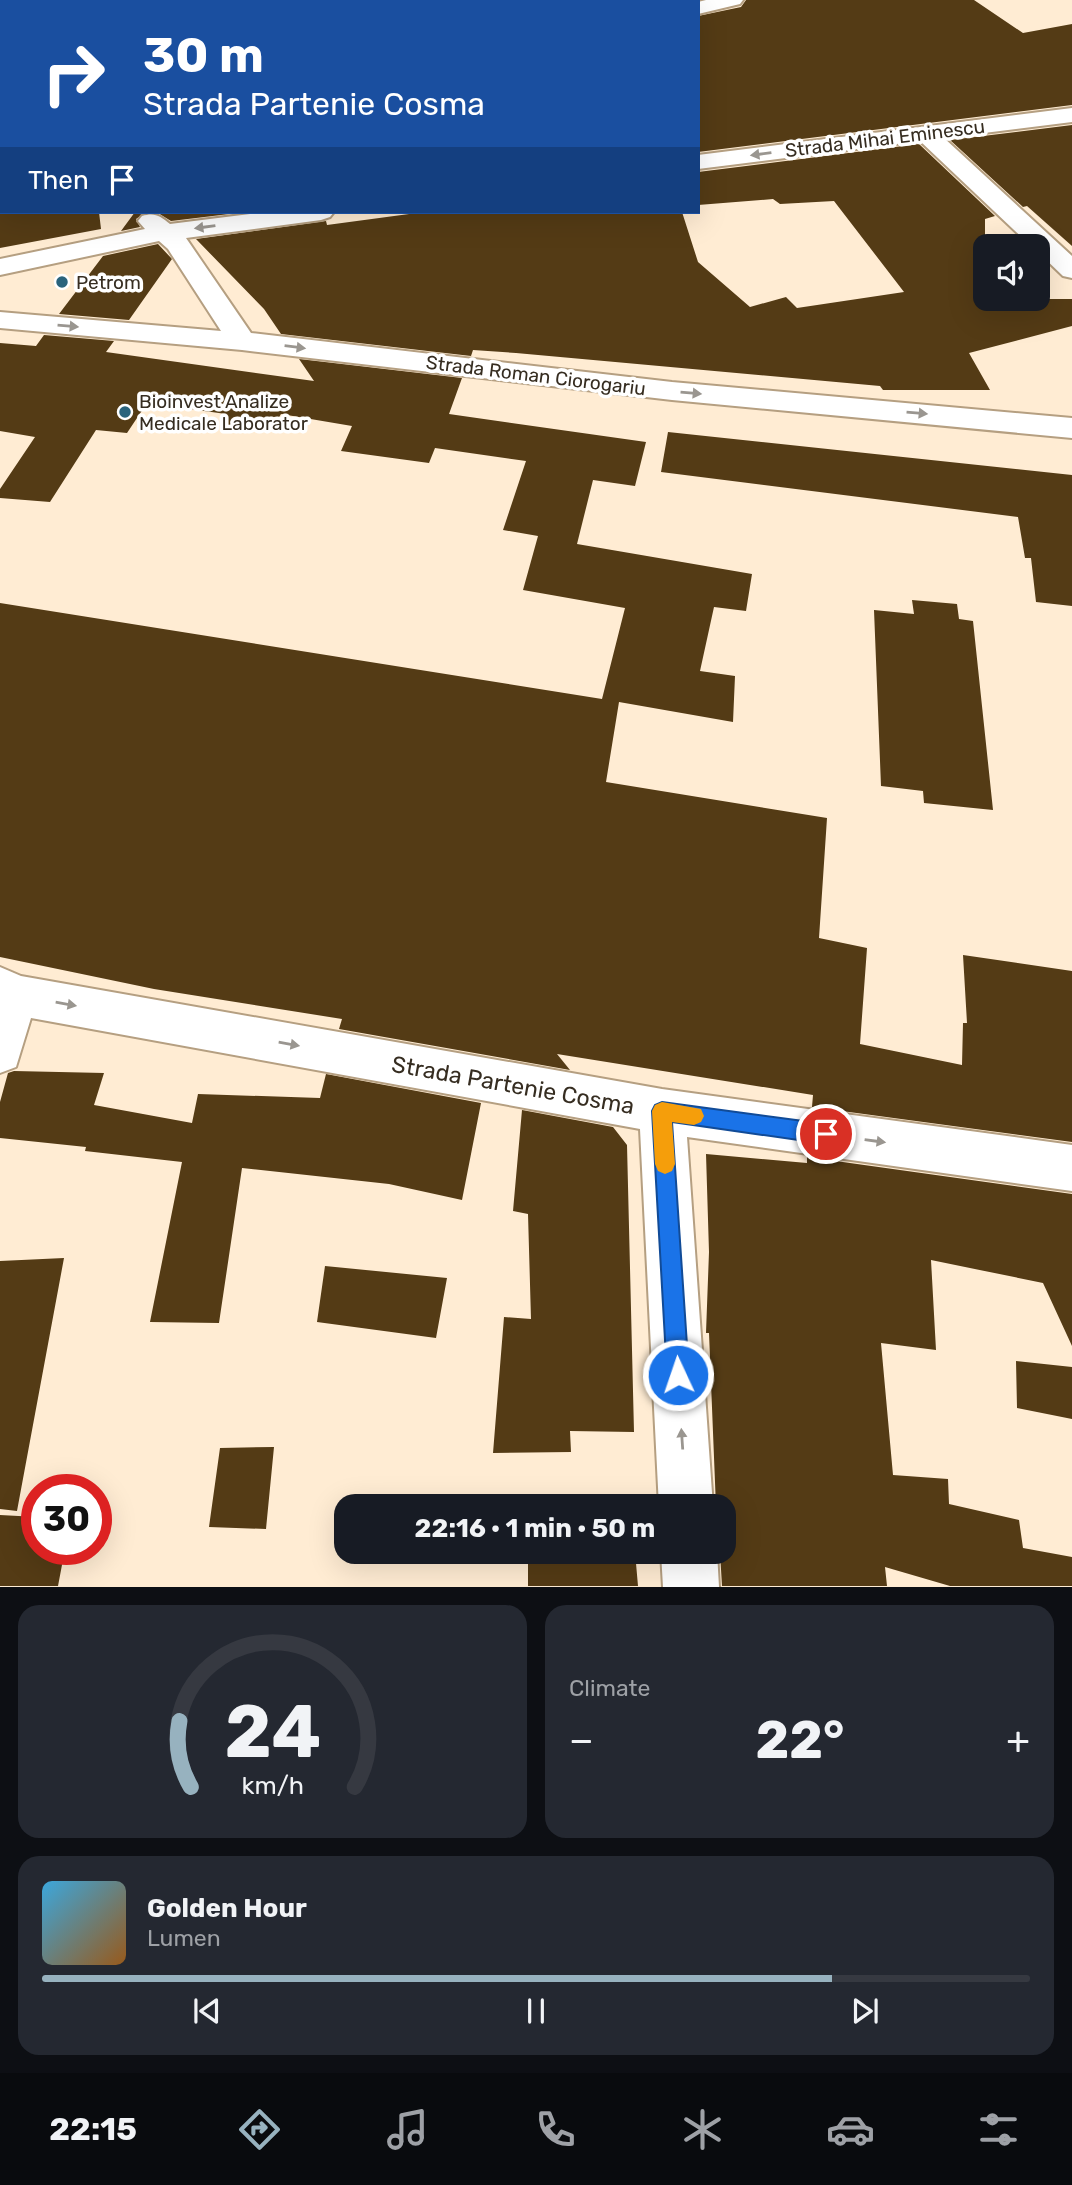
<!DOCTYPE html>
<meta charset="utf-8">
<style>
:root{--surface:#171b24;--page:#242831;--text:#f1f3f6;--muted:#9ea1a6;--line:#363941;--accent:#97b2bf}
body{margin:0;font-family:Rubik,sans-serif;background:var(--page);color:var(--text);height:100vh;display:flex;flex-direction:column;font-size:26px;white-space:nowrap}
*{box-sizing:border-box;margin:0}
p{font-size:23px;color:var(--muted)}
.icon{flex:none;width:38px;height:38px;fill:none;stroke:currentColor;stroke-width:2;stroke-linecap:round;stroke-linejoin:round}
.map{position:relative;height:1587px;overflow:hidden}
.panel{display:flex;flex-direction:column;gap:18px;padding:18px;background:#0d0f14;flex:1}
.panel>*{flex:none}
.banner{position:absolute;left:0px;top:0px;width:700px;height:214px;box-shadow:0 7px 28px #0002;background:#1a4fa0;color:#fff;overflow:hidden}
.buttons{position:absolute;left:973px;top:234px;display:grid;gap:14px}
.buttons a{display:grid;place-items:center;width:77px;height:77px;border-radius:14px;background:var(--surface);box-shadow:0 7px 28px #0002;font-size:35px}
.speed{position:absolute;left:21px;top:1474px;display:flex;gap:14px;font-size:35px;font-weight:700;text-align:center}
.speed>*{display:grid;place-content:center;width:91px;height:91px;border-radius:50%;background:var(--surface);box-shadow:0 7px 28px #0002;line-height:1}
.speed .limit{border:10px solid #d22;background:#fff;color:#111}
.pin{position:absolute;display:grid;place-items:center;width:60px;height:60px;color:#fff;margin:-30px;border:4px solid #fff;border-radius:50%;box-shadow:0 2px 7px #0007}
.me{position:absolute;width:77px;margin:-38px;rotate:357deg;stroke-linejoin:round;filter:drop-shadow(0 0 5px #0008)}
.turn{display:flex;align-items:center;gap:24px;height:147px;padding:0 28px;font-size:32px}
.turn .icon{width:91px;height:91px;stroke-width:2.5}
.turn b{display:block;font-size:49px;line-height:60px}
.then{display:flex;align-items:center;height:66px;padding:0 28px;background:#0003;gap:14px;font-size:26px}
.big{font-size:52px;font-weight:700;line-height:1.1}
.panel .widget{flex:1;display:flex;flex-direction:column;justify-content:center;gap:10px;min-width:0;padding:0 24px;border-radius:21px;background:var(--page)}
.panel .dial{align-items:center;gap:0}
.dial svg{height:182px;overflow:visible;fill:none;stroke:var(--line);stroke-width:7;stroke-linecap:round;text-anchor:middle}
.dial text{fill:var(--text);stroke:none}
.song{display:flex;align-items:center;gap:21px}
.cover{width:84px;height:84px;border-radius:10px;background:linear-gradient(135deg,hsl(200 70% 55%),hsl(30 70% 35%))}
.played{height:7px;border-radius:4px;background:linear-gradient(90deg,var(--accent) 80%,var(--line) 80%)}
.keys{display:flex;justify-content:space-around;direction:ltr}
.heat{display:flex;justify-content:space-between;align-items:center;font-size:38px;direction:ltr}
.panel .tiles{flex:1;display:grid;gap:18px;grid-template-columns:1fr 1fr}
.widget:last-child{grid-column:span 2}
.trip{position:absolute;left:334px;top:1494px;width:402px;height:70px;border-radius:21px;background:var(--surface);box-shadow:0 7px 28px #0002;font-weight:700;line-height:70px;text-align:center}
.menu{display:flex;height:112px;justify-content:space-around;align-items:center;background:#090b0e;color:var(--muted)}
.menu .icon{width:49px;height:49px}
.menu .active{color:var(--accent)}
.menu b{font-size:32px;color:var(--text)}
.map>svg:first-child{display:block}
</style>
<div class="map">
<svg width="1072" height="1587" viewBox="0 0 1072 1587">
<rect width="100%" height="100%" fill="#ffecd3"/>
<path fill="#543b15" d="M746,0H974L1023,33L1072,24V105L698,152V16L741,7Z
M1072,125V246L1027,206L1023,207L950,140Z
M919,144L995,216L985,219V299H1072V326L969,353L990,390H883L880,386L516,353L473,350L471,356L281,334L264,309L196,239L326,221L327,225L424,212H682L698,262L750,307L786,297L797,308L904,292L834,201L780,204L773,199L698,205V172Z
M0,212H99L101,229L0,248Z
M135,212H246L171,221L158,213L146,212L136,219L140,227L121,231Z
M158,244L172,259L129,320L59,314L103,256Z
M44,335L114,341L106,352L314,381L299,359L462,378L449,414L646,442L635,486L593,480L577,544L752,574L746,611L714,607L700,671L735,676L733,722L619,702L606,782L827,818L819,938L867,948L860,1044L962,1065L963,1023H967L963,955L1072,971V1142L812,1107L813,1095L557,1054L570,1070L339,1029L342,1019L154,989L0,957V603L602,699L625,608L523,590L538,536L503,530L526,461L435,448L429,463L341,451L352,426L281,414L271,431L221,424L226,414L147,403L127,433L96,430L50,502L0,498V489L35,437L0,431V343L36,346Z
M668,432L1072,475V606L1036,602L1031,558H1025L1018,517L661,472Z
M912,600L957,604L959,619L973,621L993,810L924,803L923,791L881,786L874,610L914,614Z
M14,1071L104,1073L94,1105L192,1123L198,1094L320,1098L326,1074L481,1103L462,1200L389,1184L242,1168L219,1323L150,1322L182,1162L85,1151L86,1147L0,1138V1102L8,1073Z
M522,1110L613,1127L627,1145L634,1432L570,1431L571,1452L493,1453L504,1317L531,1319L528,1214L513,1211Z
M706,1154L807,1163V1157L1072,1194V1346L1043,1283L931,1260L936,1350L881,1343L893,1475L948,1479L949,1504L1019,1520L1023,1548L1072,1557V1586H950L885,1567L887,1586H722L720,1552H724V1507H716L709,1333H706L709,1252Z
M64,1258L17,1511L0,1509V1261Z
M325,1266L447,1278L436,1338L317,1322Z
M1016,1361L1072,1367V1419L1017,1408Z
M274,1447L266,1529L209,1527L220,1448Z
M0,1515L37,1517V1549H65L58,1586H0Z
M528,1552H635L638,1586H528Z"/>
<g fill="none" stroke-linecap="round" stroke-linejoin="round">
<g stroke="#b59f81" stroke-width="4">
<path id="street" d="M280,0H304L279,2Z
M706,0H743L740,4L698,14V2Z
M0,74L2,75V89L0,88Z
M0,103H2V117H0Z
M1072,108V122L944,138L1072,256V278L1063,276L1038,252V247H1032L920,141L698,169V155Z
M265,212H334L330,217L321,220L186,238L251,333L672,382L1072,418V438L672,400L242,350L0,328V312L221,331L168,249L159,241L0,275V259L145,229L138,221L142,216C155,212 160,216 170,224Z
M0,967L21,976L662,1089L1072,1145V1191L687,1137L713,1507H659L640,1129L31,1018L16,1067L0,1073Z
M661,1552H717L719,1587H663Z"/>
</g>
<use href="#street" fill="#fff" fill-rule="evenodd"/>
</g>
<defs><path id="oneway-solid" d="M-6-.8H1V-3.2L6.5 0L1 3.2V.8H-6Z" transform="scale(1.75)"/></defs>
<g fill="#9a9690">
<use href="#oneway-solid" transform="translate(761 154) rotate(172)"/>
<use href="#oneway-solid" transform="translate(205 227) rotate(172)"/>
<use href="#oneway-solid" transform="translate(68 326) rotate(5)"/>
<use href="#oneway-solid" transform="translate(295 347) rotate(7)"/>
<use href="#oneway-solid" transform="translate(691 393) rotate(5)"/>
<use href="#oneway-solid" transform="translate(917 413) rotate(5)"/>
<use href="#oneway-solid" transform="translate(66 1004) rotate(10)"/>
<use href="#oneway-solid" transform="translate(289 1044) rotate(10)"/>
<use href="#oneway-solid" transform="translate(875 1141) rotate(8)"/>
<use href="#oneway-solid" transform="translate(682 1439) rotate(-94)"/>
</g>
<path fill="#1a73e8" stroke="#114b97" stroke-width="2" d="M662,1102L826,1124L833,1127L836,1134L833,1141L826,1144L672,1122L689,1375L686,1383L678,1386L671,1383L667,1375L652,1111L655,1105Z"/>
<path fill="#f59e0b" d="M662,1102L701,1109L704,1116L701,1122L694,1125L672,1122L675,1164L672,1171L665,1174L658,1171L655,1164L652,1111L655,1105Z"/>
<g fill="#2a637c" stroke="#fff" stroke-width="2.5">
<circle cx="62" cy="282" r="7"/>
<circle cx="125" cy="412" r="7"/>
</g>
<g text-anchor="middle" stroke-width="7" stroke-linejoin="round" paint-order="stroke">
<g font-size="19" fill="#362d21" stroke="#fff">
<text transform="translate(885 138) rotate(-7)" y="7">Strada Mihai Eminescu</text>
<text transform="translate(536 375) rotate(7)" y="7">Strada Roman Ciorogariu</text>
</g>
<g font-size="19" fill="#362d21" stroke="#fff" text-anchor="start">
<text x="76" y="289">Petrom</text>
<text x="139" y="408">Bioinvest Analize<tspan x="139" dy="22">Medicale Laborator</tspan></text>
</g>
<g font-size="23" fill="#362d21" stroke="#fff">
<text transform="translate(513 1085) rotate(10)" y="8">Strada Partenie Cosma</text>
</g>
</g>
</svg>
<div class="buttons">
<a><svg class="icon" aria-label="sound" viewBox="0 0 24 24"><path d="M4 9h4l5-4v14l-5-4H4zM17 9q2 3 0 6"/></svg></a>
</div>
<div class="speed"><div class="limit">30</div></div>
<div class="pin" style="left:826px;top:1134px;background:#d93025"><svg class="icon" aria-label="arrive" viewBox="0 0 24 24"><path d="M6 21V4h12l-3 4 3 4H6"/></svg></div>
<svg class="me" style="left:678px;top:1375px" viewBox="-20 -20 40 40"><circle r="17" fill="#1a73e8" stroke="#fff" stroke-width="3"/><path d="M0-11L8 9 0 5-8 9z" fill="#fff"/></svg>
<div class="trip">22:16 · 1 min · 50 m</div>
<div class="banner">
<div class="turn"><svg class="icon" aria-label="right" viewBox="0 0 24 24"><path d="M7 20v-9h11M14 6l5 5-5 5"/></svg><div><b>30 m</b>Strada Partenie Cosma</div></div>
<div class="then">Then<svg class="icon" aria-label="arrive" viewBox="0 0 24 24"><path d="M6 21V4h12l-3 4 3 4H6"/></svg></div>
</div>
</div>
<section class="panel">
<div class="tiles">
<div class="widget dial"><svg viewBox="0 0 100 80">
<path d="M14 69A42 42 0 1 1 86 69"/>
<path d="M14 69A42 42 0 0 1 9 40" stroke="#97b2bf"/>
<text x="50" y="56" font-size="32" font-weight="700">24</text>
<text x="50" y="72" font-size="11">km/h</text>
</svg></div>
<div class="widget"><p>Climate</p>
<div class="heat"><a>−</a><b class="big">22°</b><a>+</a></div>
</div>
<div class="widget">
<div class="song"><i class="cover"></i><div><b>Golden Hour</b><p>Lumen</p></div></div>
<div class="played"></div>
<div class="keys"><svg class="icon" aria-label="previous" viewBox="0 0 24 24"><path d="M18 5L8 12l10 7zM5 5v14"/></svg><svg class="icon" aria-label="pause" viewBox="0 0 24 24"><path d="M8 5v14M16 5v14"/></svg><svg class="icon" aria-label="next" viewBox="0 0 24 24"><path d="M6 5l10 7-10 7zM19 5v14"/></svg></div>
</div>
</div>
</section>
<nav class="menu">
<b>22:15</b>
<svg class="icon active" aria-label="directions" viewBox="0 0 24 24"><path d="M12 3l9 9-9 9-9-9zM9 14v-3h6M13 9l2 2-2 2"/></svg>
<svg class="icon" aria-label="music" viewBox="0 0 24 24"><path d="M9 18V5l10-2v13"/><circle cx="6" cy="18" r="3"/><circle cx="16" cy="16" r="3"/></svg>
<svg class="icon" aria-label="phone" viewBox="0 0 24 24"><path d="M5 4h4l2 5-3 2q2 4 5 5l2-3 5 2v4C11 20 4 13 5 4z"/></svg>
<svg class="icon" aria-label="climate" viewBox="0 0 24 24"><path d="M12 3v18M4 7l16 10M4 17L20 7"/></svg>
<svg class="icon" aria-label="car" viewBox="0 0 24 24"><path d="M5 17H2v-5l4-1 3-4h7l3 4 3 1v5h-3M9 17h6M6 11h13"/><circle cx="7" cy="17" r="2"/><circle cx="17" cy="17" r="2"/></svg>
<svg class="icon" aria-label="filters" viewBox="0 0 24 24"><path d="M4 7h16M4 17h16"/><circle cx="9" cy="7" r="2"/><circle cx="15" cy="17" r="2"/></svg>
</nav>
